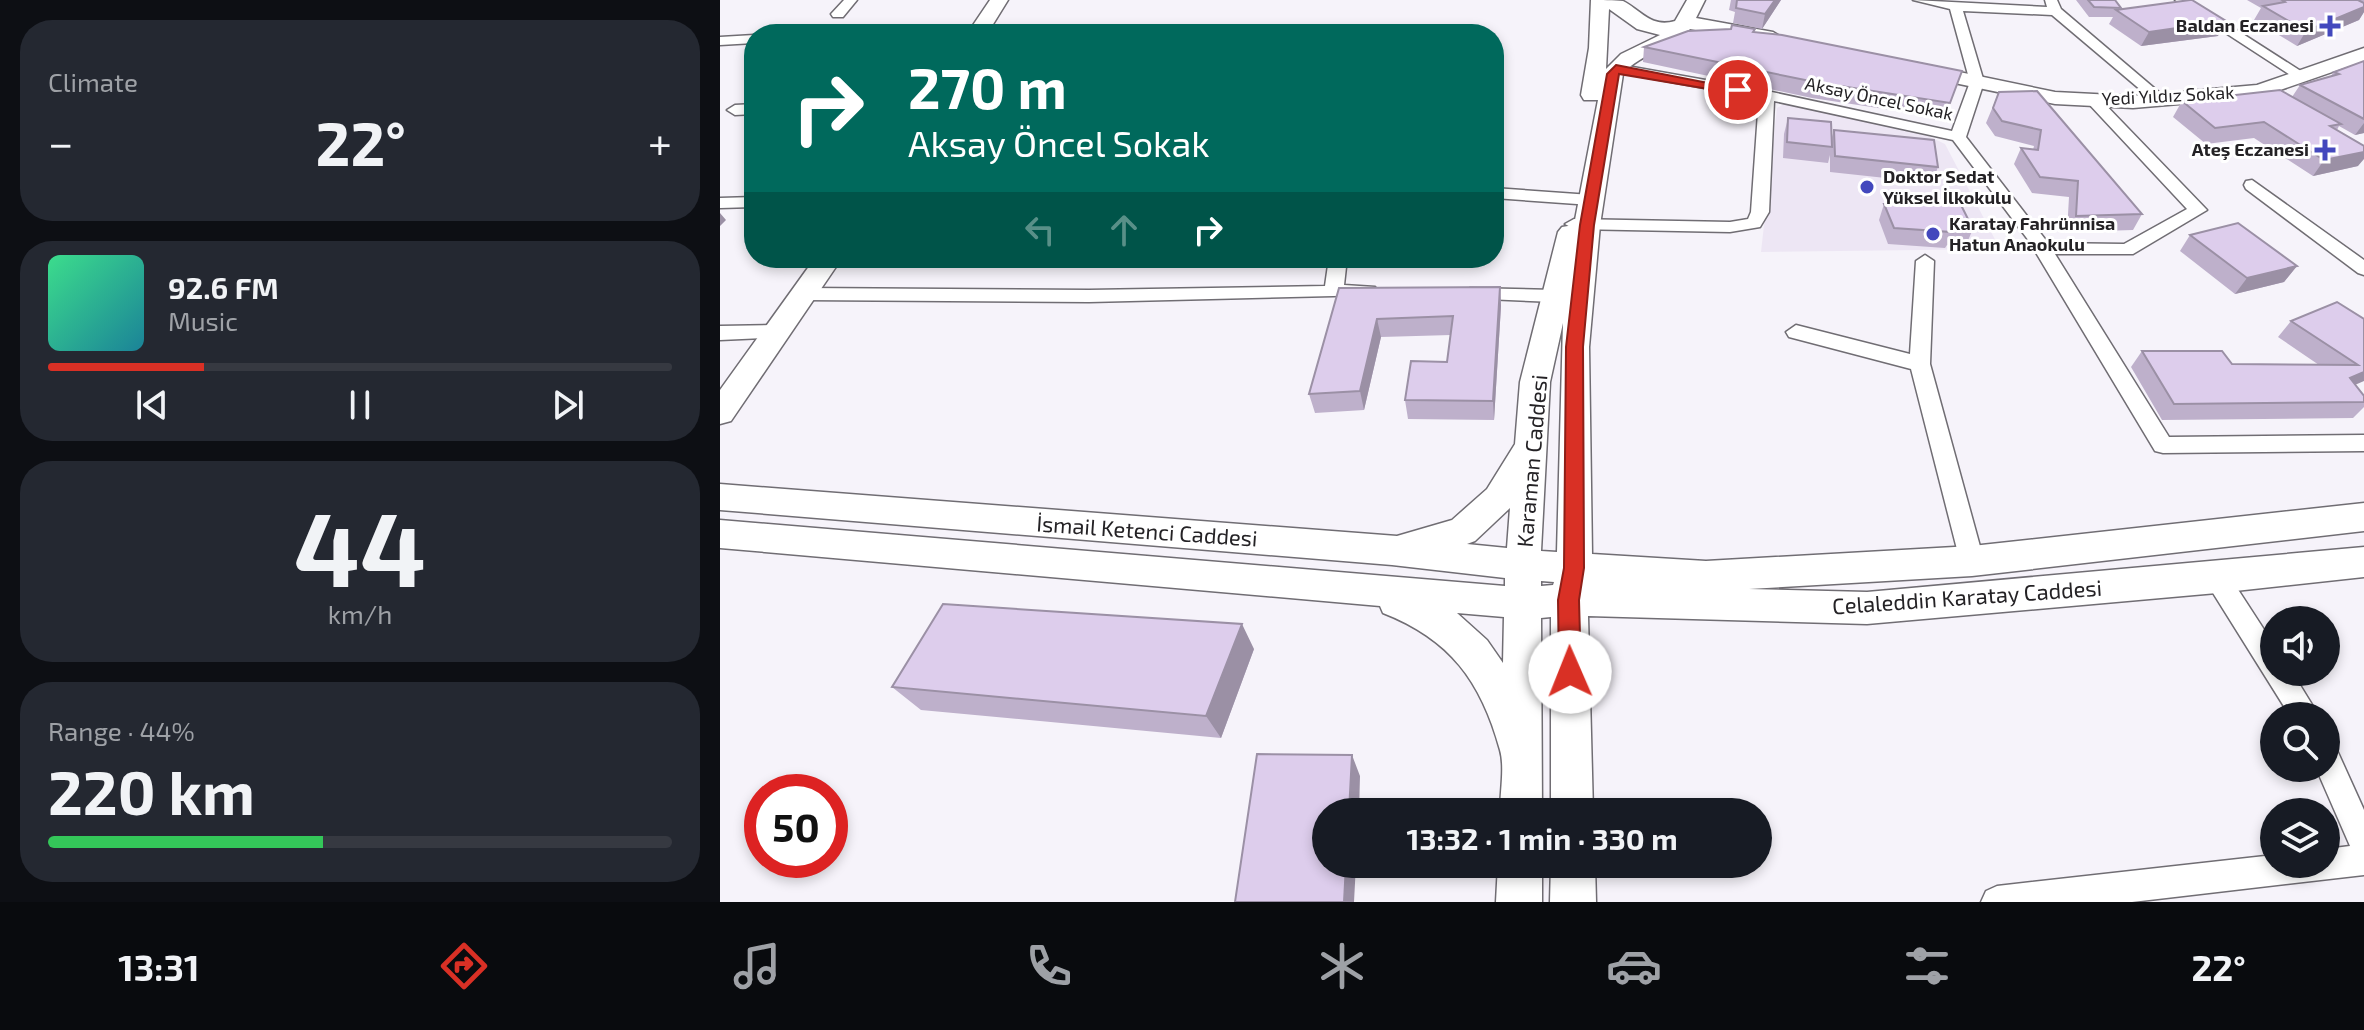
<!DOCTYPE html>
<meta charset="utf-8">
<style>
:root{--surface:#171b24;--page:#242831;--text:#f1f3f6;--muted:#9ea1a6;--line:#363941;--accent:#d93025}
body{margin:0;font-family:"Exo 2",sans-serif;background:var(--page);color:var(--text);height:100vh;display:flex;flex-direction:column;font-size:30px;white-space:nowrap}
*{box-sizing:border-box;margin:0}
p{font-size:26px;color:var(--muted)}
.icon{flex:none;width:44px;height:44px;fill:none;stroke:currentColor;stroke-width:2;stroke-linecap:round;stroke-linejoin:round}
.map{position:relative;flex:1;overflow:hidden}
.panel{display:flex;flex-direction:column;gap:20px;padding:20px;background:#0d0f14;width:720px}
.panel>*{flex:none}
.top-card{position:absolute;left:24px;top:24px;width:760px;height:244px;border-radius:32px;box-shadow:0 4px 12px #0003;background:#00695c;color:#fff;overflow:hidden}
.fabs{position:absolute;left:1540px;top:606px;display:grid;gap:16px}
.fabs a{display:grid;place-items:center;width:80px;height:80px;border-radius:50%;background:var(--surface);box-shadow:0 4px 12px #0003;font-size:40px}
.speed{position:absolute;left:24px;top:774px;display:flex;gap:16px;font-size:40px;font-weight:700;text-align:center}
.speed>*{display:grid;place-content:center;width:104px;height:104px;border-radius:50%;background:var(--surface);box-shadow:0 4px 12px #0003;line-height:1}
.speed .limit{border:12px solid #d22;background:#fff;color:#111}
.pin{position:absolute;display:grid;place-items:center;width:68px;height:68px;color:#fff;margin:-34px;border:4px solid #fff;border-radius:50%;box-shadow:0 2px 8px #0007}
.me{position:absolute;width:88px;margin:-44px;rotate:359deg;stroke-linejoin:round;filter:drop-shadow(0 0 6px #0008)}
.turn{display:flex;align-items:center;gap:28px;height:168px;padding:0 32px;font-size:36px}
.turn .icon{width:104px;height:104px;stroke-width:2.5}
.turn b{display:block;font-size:56px;line-height:68px}
.lanes{display:flex;align-items:center;height:76px;padding:0 32px;background:#0003;justify-content:center;gap:40px;direction:ltr}
.lanes .off{opacity:.35}
.big{font-size:60px;font-weight:700;line-height:1.1}
.panel .tile{flex:1;display:flex;flex-direction:column;justify-content:center;gap:12px;min-width:0;padding:0 28px;border-radius:32px;background:var(--page)}
.panel .dial{align-items:center;gap:0}
.dial b{font-size:104px;line-height:1}
.song{display:flex;align-items:center;gap:24px}
.cover{width:96px;height:96px;border-radius:12px;background:linear-gradient(135deg,hsl(150 70% 55%),hsl(190 70% 35%))}
.played{height:8px;border-radius:4px;background:linear-gradient(90deg,var(--accent) 25%,var(--line) 25%)}
.keys{display:flex;justify-content:space-around;direction:ltr}
.heat{display:flex;justify-content:space-between;align-items:center;font-size:44px;direction:ltr}
.charge{height:12px;border-radius:6px;background:linear-gradient(90deg,#34c759 44%,var(--line) 0)}
.trip{position:absolute;left:592px;top:798px;width:460px;height:80px;border-radius:40px;background:var(--surface);box-shadow:0 4px 12px #0003;font-weight:700;line-height:80px;text-align:center}
.menu{display:flex;height:128px;justify-content:space-around;align-items:center;background:#090b0e;color:var(--muted)}
.menu .icon{width:56px;height:56px}
.menu .active{color:var(--accent)}
.menu b{font-size:36px;color:var(--text)}
main{display:flex;flex:1;min-height:0}
.map>svg:first-child{display:block}
</style>
<main>
<section class="panel">
<div class="tile"><p>Climate</p>
<div class="heat"><a>−</a><b class="big">22°</b><a>+</a></div>
</div>
<div class="tile">
<div class="song"><i class="cover"></i><div><b>92.6 FM</b><p>Music</p></div></div>
<div class="played"></div>
<div class="keys"><svg class="icon" aria-label="previous" viewBox="0 0 24 24"><path d="M18 5L8 12l10 7zM5 5v14"/></svg><svg class="icon" aria-label="pause" viewBox="0 0 24 24"><path d="M8 5v14M16 5v14"/></svg><svg class="icon" aria-label="next" viewBox="0 0 24 24"><path d="M6 5l10 7-10 7zM19 5v14"/></svg></div>
</div>
<div class="tile dial"><b>44</b><p>km/h</p></div>
<div class="tile"><p>Range · 44%</p><b class="big">220 km</b><div class="charge"></div></div>
</section>
<div class="map">
<svg width="1644" height="902" viewBox="0 0 1644 902">
<rect width="100%" height="100%" fill="#f6f3fa"/>
<path fill="#ede6f4" d="M1064,104L1206,135L1225,144L1280,249L1041,252L1057,108Z"/>
<g fill="none" stroke-linecap="round" stroke-linejoin="round">
<g stroke="#706d73" stroke-width="3">
<path id="street" d="M124,0H137L123,17H113L111,14Z
M1193,0L1327,7L1325,0H1337L1341,9L1447,99L1445,102H1435L1332,15L1243,11L1264,82L1246,137L1328,243L1404,244L1467,209L1368,103V97H1378L1487,210L1413,254H1335L1449,437L1644,435V451L1443,453L1435,451L1309,241L1233,140L1054,101L1049,212L1040,227L1010,232L854,229L845,224L854,219L1010,222L1028,219L1031,212L1039,98L891,71V65L896,64L1047,91L1232,131L1250,82L1230,9Z
M1455,0H1470L1590,77L1583,81L1578,80Z
M169,27L174,28V34H96L103,30Z
M34,35V43L0,45V37Z
M34,104V114L15,115L7,110L15,105Z
M1532,180L1644,260V275L1638,273L1526,189L1524,185L1526,181Z
M774,188L871,195L879,200L871,205L774,198Z
M34,197V207L0,208V198Z
M1205,255L1214,261L1210,364L1264,561L1261,568L1252,571L1243,568L1240,561L1191,369L1069,337L1066,332L1076,325L1190,354L1196,261Z
M609,258H627L624,285L655,287L657,291L655,295L369,302L85,300L76,294L85,288L369,290L605,286Z
M750,288L834,290L843,296L834,302L743,298L741,294Z
M57,325L64,327L67,332L64,337L0,340V326Z
M1497,567L1506,571L1554,645V672H1572L1599,716H1570L1488,585L1485,578L1488,571Z
M1606,744L1616,748L1644,810V875L1412,902H1261L1266,891L1277,886L1554,855V864H1606V849L1630,846L1596,768H1606Z"/>
</g>
<g stroke="#706d73" stroke-width="3">
<path id="secondary" d="M270,0H288L267,34H247Z
M871,0C880,0 895,0 903,1C922,11 931,28 955,21L967,0H985L976,18L1053,32L1063,38L1053,44L970,29C952,50 921,52 903,74L880,225L869,347L872,554L986,561L1252,546L1644,503V531L1252,576L1029,589L1147,592L1644,547V577L1497,593L1147,624L868,616L873,812H831V617L821,618L822,812H780C780,793 785,767 780,750C761,681 730,639 663,613L660,606L0,548V520L785,586V578L672,565L0,510V484L677,536L732,520L767,489L795,444L800,382L838,232L842,227L854,225L878,100H864L861,95L869,48ZM889,9L917,29L940,35L901,54L886,69ZM843,323L837,552L821,551L830,382ZM790,508L787,548L747,544L755,541ZM821,581L834,582L833,585L821,586ZM737,613L784,617L783,663L767,640Z
M1644,48V61L1540,97L1413,108L1335,104L1196,75L1186,69L1196,63L1335,92L1413,96L1537,85Z
M95,258H122L11,421L0,424V390Z
M778,864H822V902H776Z
M831,864H875L876,902H830Z"/>
</g>
<use href="#street" fill="#fff" fill-rule="evenodd"/>
<use href="#secondary" fill="#fff" fill-rule="evenodd"/>
</g>
<path fill="#beb0cb" d="M1011,0H1061L1042,29L1013,23L1015,12L1009,10Z
M1356,0H1395L1401,8L1400,9L1498,36L1421,46L1389,24L1393,17H1369Z
M1527,0H1644V12L1639,20L1577,46L1534,20L1541,8Z
M1034,32L1242,71L1224,118L1092,98L923,62L924,47Z
M1644,61V133L1635,135L1619,126L1617,130L1638,166L1593,176L1534,138L1486,144L1453,117L1462,101L1572,97L1580,85L1610,77L1614,72Z
M1279,92L1422,214L1413,230L1347,232L1349,197L1312,193L1294,164L1301,148L1313,150L1314,146L1275,136L1266,123Z
M1068,118L1112,137L1114,130L1218,167L1212,183L1110,172V155L1108,163L1063,158L1064,134Z
M1164,204L1253,229L1246,245H1227L1225,248L1168,244L1159,220Z
M1470,235L1577,266L1564,282L1515,294L1460,251Z
M780,287L781,306L774,420L688,419L685,400L727,362L731,335L661,337L644,410L595,413L589,394L619,288Z
M1644,319L1635,385L1644,396V407L1633,418L1442,420L1411,367L1422,351L1512,364L1599,365L1558,337L1571,321Z
M534,649L501,738L201,710L172,687Z"/>
<path fill="#9b90a5" d="M1055,0H1061L1042,29L1045,14Z
M1644,7V12L1639,20L1577,46L1586,31Z
M1506,21L1498,36L1421,46L1429,32Z
M1644,123V133L1635,135Z
M1644,152V159L1638,166L1593,176L1604,160Z
M0,213L6,220L0,226Z
M1577,266L1564,282L1515,294L1527,278Z
M780,287L781,306L774,420L773,401Z
M657,319L661,337L644,410L640,391Z
M1644,372V381L1614,394L1630,378Z
M522,624L534,649L501,738L486,716Z
M632,755L640,776L639,812H629Z
M626,864H636L634,902H624Z"/>
<path fill="#ddcdec" stroke="#9b90a5" stroke-width="2" d="M1017,0H1055L1045,14L1016,8Z
M1368,0H1395L1401,8L1374,7Z
M1470,0H1472L1506,21L1429,32L1396,10Z
M1562,0H1638L1644,3V7L1586,31L1543,6L1565,2Z
M1012,25L1035,29L1033,32L1062,35L1242,71L1230,103L1095,82L924,47L968,31L1011,29Z
M1644,61V119L1580,85L1619,74L1614,72Z
M1560,90L1621,124L1610,126L1644,146V152L1604,160L1544,122L1495,128L1462,101Z
M1317,91L1422,214L1356,216L1358,181L1320,177L1301,148L1318,150L1321,130L1282,121L1273,108L1279,92Z
M1068,118L1111,122L1112,147L1067,142Z
M1114,130L1214,140L1218,167L1115,156Z
M1164,204L1241,205L1253,229H1230L1232,232L1174,228Z
M1518,223L1577,266L1527,278L1470,235Z
M780,287L773,401L685,400L691,361L727,362L733,316L657,319L640,391L589,394L619,288Z
M1617,302L1644,319V372L1630,378L1644,396V402L1454,404L1422,351H1502L1512,364L1638,365L1571,321Z
M223,604L522,624L486,716L172,687Z
M537,754L632,755L629,812H606V864H626L624,902H515Z"/>
<path fill="#d93025" stroke="#8d1f18" stroke-width="2" d="M896,65L1024,90L1018,94L899,74L874,225L863,347L864,568L859,600L861,672L858,679L850,682L842,679L839,672L838,600L844,568L846,347L860,225L887,74Z"/>
<g fill="#4348bd" stroke="#fff" stroke-width="3">
<path d="M1606 14h8v8h8v8h-8v8h-8v-8h-8v-8h8z"/>
<path d="M1601 138h8v8h8v8h-8v8h-8v-8h-8v-8h8z"/>
<circle cx="1147" cy="187" r="8"/>
<circle cx="1213" cy="234" r="8"/>
</g>
<g text-anchor="middle" stroke-width="6" stroke-linejoin="round" paint-order="stroke">
<g font-size="18" font-weight="bold" fill="#242225" stroke="#fff" text-anchor="end">
<text x="1594" y="32">Baldan Eczanesi</text>
<text x="1589" y="156">Ateş Eczanesi</text>
<text x="1163" y="183" text-anchor="start">Doktor Sedat<tspan x="1163" dy="21">Yüksel İlkokulu</tspan></text>
<text x="1229" y="230" text-anchor="start">Karatay Fahrünnisa<tspan x="1229" dy="21">Hatun Anaokulu</tspan></text>
</g>
<g font-size="18" fill="#242225" stroke="#fff">
<text transform="translate(1448 96) rotate(-3)" y="6">Yedi Yıldız Sokak</text>
<text transform="translate(1159 99) rotate(12)" y="6">Aksay Öncel Sokak</text>
</g>
<g font-size="22" fill="#242225" stroke="#fff">
<text transform="translate(812 461) rotate(-85)" y="8">Karaman Caddesi</text>
<text transform="translate(427 531) rotate(4)" y="8">İsmail Ketenci Caddesi</text>
<text transform="translate(1247 597) rotate(-4)" y="8">Celaleddin Karatay Caddesi</text>
</g>
</g>
</svg>
<div class="fabs">
<a><svg class="icon" aria-label="sound" viewBox="0 0 24 24"><path d="M4 9h4l5-4v14l-5-4H4zM17 9q2 3 0 6"/></svg></a>
<a><svg class="icon" aria-label="search" viewBox="0 0 24 24"><circle cx="10" cy="10" r="6"/><path d="M15 15l6 6"/></svg></a>
<a><svg class="icon" aria-label="layers" viewBox="0 0 24 24"><path d="M12 4l9 5-9 5-9-5zM3 14l9 5 9-5"/></svg></a>
</div>
<div class="speed"><div class="limit">50</div></div>
<div class="pin" style="left:1018px;top:90px;background:#d93025"><svg class="icon" aria-label="arrive" viewBox="0 0 24 24"><path d="M6 21V4h12l-3 4 3 4H6"/></svg></div>
<svg class="me" style="left:850px;top:672px" viewBox="-20 -20 40 40"><circle r="19" fill="#fff"/><path d="M0-13L10 11 0 6-10 11z" fill="#d93025"/></svg>
<div class="trip">13:32 · 1 min · 330 m</div>
<div class="top-card">
<div class="turn"><svg class="icon" aria-label="right" viewBox="0 0 24 24"><path d="M7 20v-9h11M14 6l5 5-5 5"/></svg><div><b>270 m</b>Aksay Öncel Sokak</div></div>
<div class="lanes"><svg class="icon off" aria-label="left" viewBox="0 0 24 24"><path d="M17 20v-9H6M10 6l-5 5 5 5"/></svg><svg class="icon off" aria-label="ahead" viewBox="0 0 24 24"><path d="M12 20V5M6 11l6-6 6 6"/></svg><svg class="icon" aria-label="right" viewBox="0 0 24 24"><path d="M7 20v-9h11M14 6l5 5-5 5"/></svg></div>
</div>
</div>
</main>
<nav class="menu">
<b>13:31</b>
<svg class="icon active" aria-label="directions" viewBox="0 0 24 24"><path d="M12 3l9 9-9 9-9-9zM9 14v-3h6M13 9l2 2-2 2"/></svg>
<svg class="icon" aria-label="music" viewBox="0 0 24 24"><path d="M9 18V5l10-2v13"/><circle cx="6" cy="18" r="3"/><circle cx="16" cy="16" r="3"/></svg>
<svg class="icon" aria-label="phone" viewBox="0 0 24 24"><path d="M5 4h4l2 5-3 2q2 4 5 5l2-3 5 2v4C11 20 4 13 5 4z"/></svg>
<svg class="icon" aria-label="climate" viewBox="0 0 24 24"><path d="M12 3v18M4 7l16 10M4 17L20 7"/></svg>
<svg class="icon" aria-label="car" viewBox="0 0 24 24"><path d="M5 17H2v-5l4-1 3-4h7l3 4 3 1v5h-3M9 17h6M6 11h13"/><circle cx="7" cy="17" r="2"/><circle cx="17" cy="17" r="2"/></svg>
<svg class="icon" aria-label="filters" viewBox="0 0 24 24"><path d="M4 7h16M4 17h16"/><circle cx="9" cy="7" r="2"/><circle cx="15" cy="17" r="2"/></svg>
<b>22°</b>
</nav>
